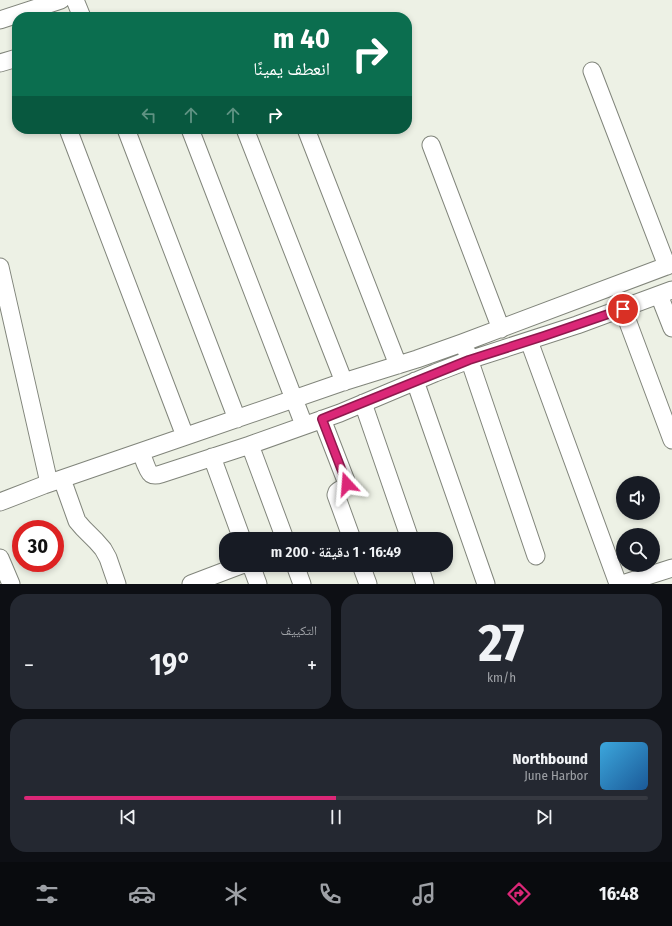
<!DOCTYPE html>
<html lang="ar">
<meta charset="utf-8">
<style>
:root{--surface:#171b24;--page:#242831;--text:#f1f3f6;--muted:#9ea1a6;--line:#363941;--accent:#db2777}
body{margin:0;font-family:"Fira Sans Condensed","Noto Naskh Arabic",sans-serif;background:var(--page);color:var(--text);direction:rtl;height:100vh;display:flex;flex-direction:column;font-size:15px;white-space:nowrap}
*{box-sizing:border-box;margin:0}
p{font-size:13px;color:var(--muted)}
.icon{flex:none;width:22px;height:22px;fill:none;stroke:currentColor;stroke-width:2;stroke-linecap:round;stroke-linejoin:round}
.map{position:relative;height:584px;overflow:hidden;direction:ltr}
.drawer{display:flex;flex-direction:column;gap:10px;padding:10px;background:#0d0f14;flex:1}
.drawer>*{flex:none}
.guide{position:absolute;left:12px;top:12px;width:400px;height:122px;border-radius:16px;box-shadow:0 2px 6px #0003;direction:rtl;background:#0b6e4f;color:#fff;overflow:hidden}
.controls{position:absolute;left:616px;top:476px;display:grid;gap:8px}
.controls a{display:grid;place-items:center;width:44px;height:44px;border-radius:50%;background:var(--surface);box-shadow:0 2px 6px #0003;font-size:20px}
.speed{position:absolute;left:12px;top:520px;display:flex;gap:8px;font-size:20px;font-weight:700;text-align:center}
.speed>*{display:grid;place-content:center;width:52px;height:52px;border-radius:50%;background:var(--surface);box-shadow:0 2px 6px #0003;line-height:1}
.speed .limit{border:6px solid #d22;background:#fff;color:#111}
.pin{position:absolute;display:grid;place-items:center;width:34px;height:34px;color:#fff;margin:-17px;border:2px solid #fff;border-radius:50%;box-shadow:0 1px 4px #0007}
.me{position:absolute;width:44px;margin:-22px;rotate:341deg;stroke-linejoin:round;filter:drop-shadow(0 0 3px #0008)}
.turn{display:flex;align-items:center;gap:14px;height:84px;padding:0 16px;font-size:18px}
.turn .icon{width:52px;height:52px;stroke-width:2.5}
.turn b{display:block;font-size:28px;line-height:34px}
.lanes{display:flex;align-items:center;height:38px;padding:0 16px;background:#0003;justify-content:center;gap:20px;direction:ltr}
.lanes .off{opacity:.35}
.big{font-size:30px;font-weight:600;line-height:1.1}
.drawer .widget{flex:1;display:flex;flex-direction:column;justify-content:center;gap:6px;min-width:0;padding:0 14px;border-radius:16px;background:var(--page)}
.drawer .dial{align-items:center;gap:0}
.dial b{font-size:52px;line-height:1}
.song{display:flex;align-items:center;gap:12px}
.cover{width:48px;height:48px;border-radius:6px;background:linear-gradient(135deg,hsl(200 70% 55%),hsl(210 70% 35%))}
.played{height:4px;border-radius:2px;background:linear-gradient(90deg,var(--accent) 50%,var(--line) 50%)}
.keys{display:flex;justify-content:space-around;direction:ltr}
.heat{display:flex;justify-content:space-between;align-items:center;font-size:22px;direction:ltr}
.drawer .tiles{flex:1;display:grid;gap:10px;grid-template-columns:1fr 1fr}
.widget:last-child{grid-column:span 2}
.trip{position:absolute;left:219px;top:532px;width:234px;height:40px;border-radius:16px;background:var(--surface);box-shadow:0 2px 6px #0003;font-weight:600;line-height:40px;text-align:center;direction:rtl}
.tabs{display:flex;height:64px;justify-content:space-around;align-items:center;background:#090b0e;color:var(--muted)}
.tabs .icon{width:28px;height:28px}
.tabs .selected{color:var(--accent)}
.tabs b{font-size:18px;color:var(--text)}
.map>svg:first-child{display:block}
</style>
<div class="map">
<svg width="672" height="584" viewBox="0 0 672 584">
<rect width="100%" height="100%" fill="#edf1e5"/>
<g fill="none" stroke-linecap="round" stroke-linejoin="round">
<g stroke="#81857b" stroke-width="19">
<path id="minor" d="M75,0L82,17
M0,20L61,0
M0,63L17,58
M592,71L667,266
M68,129L185,436
M126,129L237,419
M190,129L304,425
M245,129L344,382
M306,129L398,365
M431,145L501,329
M0,267L49,483
M659,295L672,328
M623,309L672,440
M529,341L617,581L620,584
M466,350L536,556
M415,381L486,584
M363,403L410,539
M322,419L346,481C347,488 341,488 337,492L336,495L352,539
M250,445L285,539
M141,452C143,457 147,471 151,474C154,476 158,475 161,474L250,445L340,413L435,373L469,360L577,325L672,290
M212,457L242,539
M62,479L77,521L83,528L96,541L103,549L108,558L117,584
M0,502L44,485L198,432L340,383L417,359L462,343L672,264
M0,558L11,584
M251,565L258,584
M295,565L302,584
M361,565L368,584
M419,565L425,584
M191,584L241,565
M622,584L672,568"/>
</g>
<use href="#minor" stroke="#fff" stroke-width="17"/>
</g>
<g fill="none" stroke-linecap="round" stroke-linejoin="round">
<g stroke="#8e194d" stroke-width="10">
<path id="route" d="M347,484L322,419L469,360L544,336L623,309"/>
</g>
<use href="#route" stroke="#db2777" stroke-width="7"/>
</g>
</svg>
<div class="controls">
<a><svg class="icon" aria-label="sound" viewBox="0 0 24 24"><path d="M4 9h4l5-4v14l-5-4H4zM17 9q2 3 0 6"/></svg></a>
<a><svg class="icon" aria-label="search" viewBox="0 0 24 24"><circle cx="10" cy="10" r="6"/><path d="M15 15l6 6"/></svg></a>
</div>
<div class="speed"><div class="limit">30</div></div>
<div class="pin" style="left:623px;top:309px;background:#d93025"><svg class="icon" aria-label="arrive" viewBox="0 0 24 24"><path d="M6 21V4h12l-3 4 3 4H6"/></svg></div>
<svg class="me" style="left:347px;top:484px" viewBox="-20 -20 40 40"><path d="M0-17L14 15 0 8-14 15z" fill="#db2777" stroke="#fff" stroke-width="4"/></svg>
<div class="trip">16:49 · 1 دقيقة · 200 m</div>
<div class="guide">
<div class="turn"><svg class="icon" aria-label="right" viewBox="0 0 24 24"><path d="M7 20v-9h11M14 6l5 5-5 5"/></svg><div><b>40 m</b>انعطف يمينًا</div></div>
<div class="lanes"><svg class="icon off" aria-label="left" viewBox="0 0 24 24"><path d="M17 20v-9H6M10 6l-5 5 5 5"/></svg><svg class="icon off" aria-label="ahead" viewBox="0 0 24 24"><path d="M12 20V5M6 11l6-6 6 6"/></svg><svg class="icon off" aria-label="ahead" viewBox="0 0 24 24"><path d="M12 20V5M6 11l6-6 6 6"/></svg><svg class="icon" aria-label="right" viewBox="0 0 24 24"><path d="M7 20v-9h11M14 6l5 5-5 5"/></svg></div>
</div>
</div>
<section class="drawer">
<div class="tiles">
<div class="widget dial"><b>27</b><p>km/h</p></div>
<div class="widget"><p>التكييف</p>
<div class="heat"><a>−</a><b class="big">19°</b><a>+</a></div>
</div>
<div class="widget">
<div class="song"><i class="cover"></i><div><b>Northbound</b><p>June Harbor</p></div></div>
<div class="played"></div>
<div class="keys"><svg class="icon" aria-label="previous" viewBox="0 0 24 24"><path d="M18 5L8 12l10 7zM5 5v14"/></svg><svg class="icon" aria-label="pause" viewBox="0 0 24 24"><path d="M8 5v14M16 5v14"/></svg><svg class="icon" aria-label="next" viewBox="0 0 24 24"><path d="M6 5l10 7-10 7zM19 5v14"/></svg></div>
</div>
</div>
</section>
<nav class="tabs">
<b>16:48</b>
<svg class="icon selected" aria-label="directions" viewBox="0 0 24 24"><path d="M12 3l9 9-9 9-9-9zM9 14v-3h6M13 9l2 2-2 2"/></svg>
<svg class="icon" aria-label="music" viewBox="0 0 24 24"><path d="M9 18V5l10-2v13"/><circle cx="6" cy="18" r="3"/><circle cx="16" cy="16" r="3"/></svg>
<svg class="icon" aria-label="phone" viewBox="0 0 24 24"><path d="M5 4h4l2 5-3 2q2 4 5 5l2-3 5 2v4C11 20 4 13 5 4z"/></svg>
<svg class="icon" aria-label="climate" viewBox="0 0 24 24"><path d="M12 3v18M4 7l16 10M4 17L20 7"/></svg>
<svg class="icon" aria-label="car" viewBox="0 0 24 24"><path d="M5 17H2v-5l4-1 3-4h7l3 4 3 1v5h-3M9 17h6M6 11h13"/><circle cx="7" cy="17" r="2"/><circle cx="17" cy="17" r="2"/></svg>
<svg class="icon" aria-label="filters" viewBox="0 0 24 24"><path d="M4 7h16M4 17h16"/><circle cx="9" cy="7" r="2"/><circle cx="15" cy="17" r="2"/></svg>
</nav>
